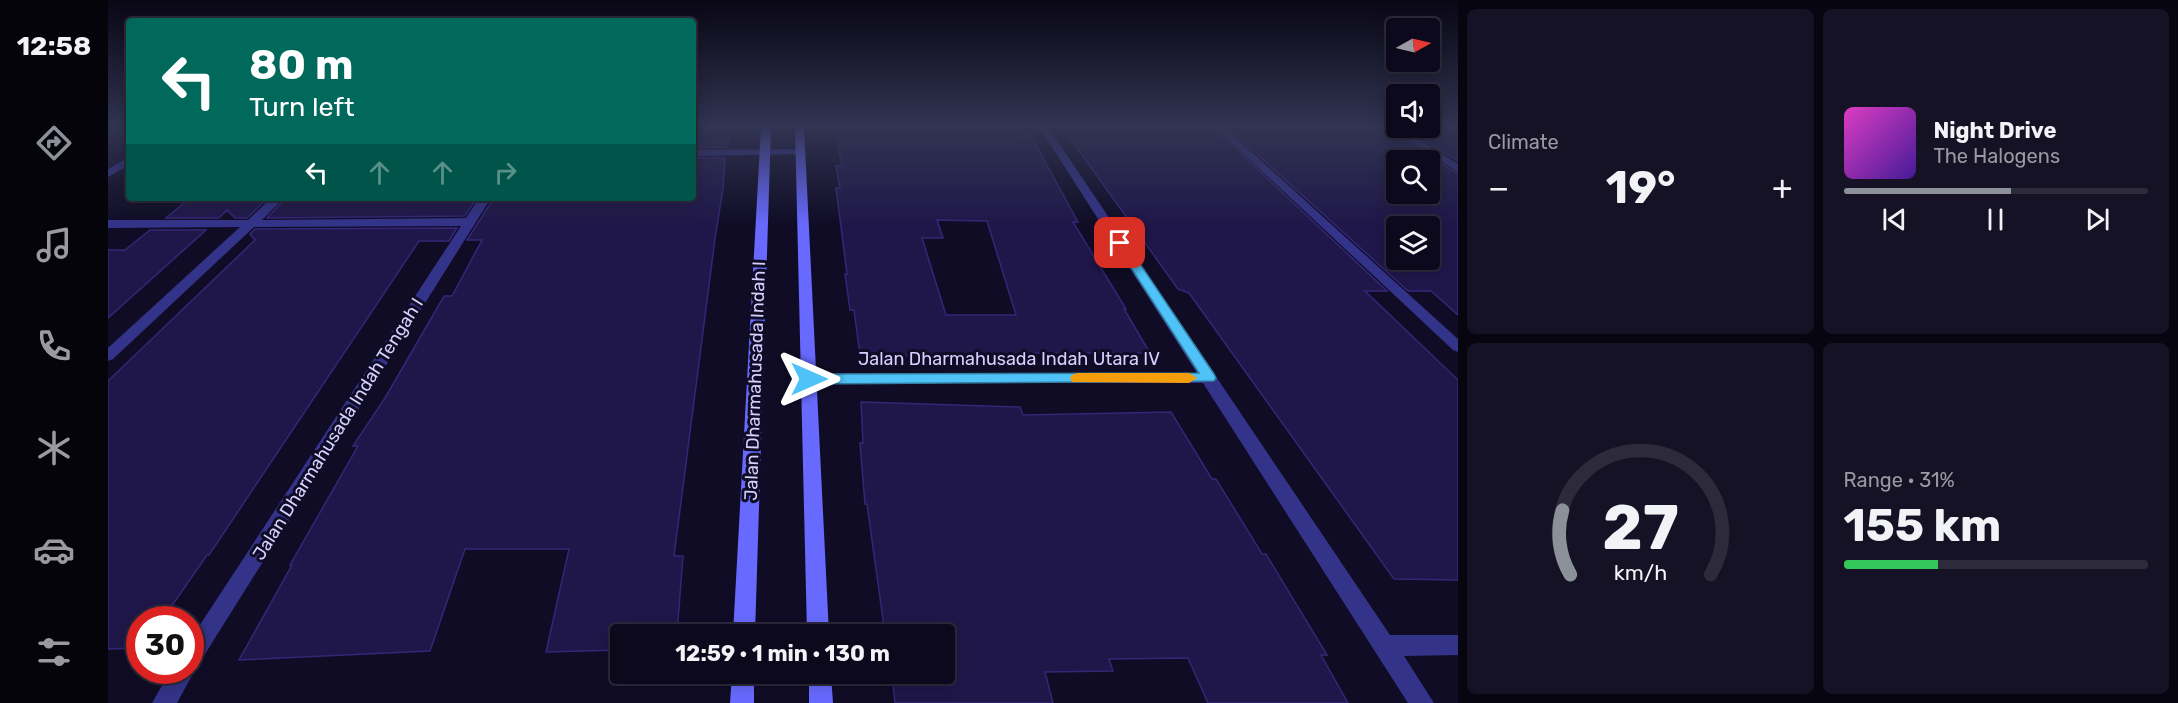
<!DOCTYPE html>
<meta charset="utf-8">
<style>
:root{--surface:#0c091c;--page:#151225;--text:#f1f3f6;--muted:#9a9aa3;--line:#2c2a3b;--accent:#8c9099}
body{margin:0;font-family:Rubik,sans-serif;background:var(--page);color:var(--text);height:100vh;display:flex;flex-direction:column;font-size:22px;white-space:nowrap}
*{box-sizing:border-box;margin:0}
p{font-size:20px;color:var(--muted)}
.icon{flex:none;width:33px;height:33px;fill:none;stroke:currentColor;stroke-width:2;stroke-linecap:round;stroke-linejoin:round}
.map{position:relative;flex:1;overflow:hidden}
.sheet{display:flex;flex-direction:column;gap:9px;padding:9px;background:#07050f;width:720px}
.sheet>*{flex:none}
.banner{position:absolute;left:18px;top:18px;width:570px;height:183px;border-radius:6px;box-shadow:0 3px 15px #0003,0 0 0 2px var(--line);background:#00695c;color:#fff;overflow:hidden}
.needle{width:39px;rotate:82deg}
.controls{position:absolute;left:1278px;top:18px;display:grid;gap:12px}
.controls a{display:grid;place-items:center;width:54px;height:54px;border-radius:6px;background:var(--surface);box-shadow:0 3px 15px #0003,0 0 0 2px var(--line);font-size:30px}
.speed{position:absolute;left:18px;top:606px;display:flex;gap:12px;font-size:30px;font-weight:700;text-align:center}
.speed>*{display:grid;place-content:center;width:78px;height:78px;border-radius:50%;background:var(--surface);box-shadow:0 3px 15px #0003,0 0 0 2px var(--line);line-height:1}
.speed .limit{border:9px solid #d22;background:#fff;color:#111}
.pin{position:absolute;display:grid;place-items:center;width:51px;height:51px;color:#fff;margin:-26px;border-radius:12px;box-shadow:0 3px 9px #0006}
.me{position:absolute;width:66px;margin:-33px;rotate:90deg;stroke-linejoin:round;filter:drop-shadow(0 0 4px #0008)}
.turn{display:flex;align-items:center;gap:21px;height:126px;padding:0 24px;font-size:27px}
.turn .icon{width:78px;height:78px;stroke-width:2.5}
.turn b{display:block;font-size:42px;line-height:51px}
.lanes{display:flex;align-items:center;height:57px;padding:0 24px;background:#0003;justify-content:center;gap:30px;direction:ltr}
.lanes .off{opacity:.35}
.big{font-size:45px;font-weight:700;line-height:1.1}
.sheet .widget{flex:1;display:flex;flex-direction:column;justify-content:center;gap:9px;min-width:0;padding:0 21px;border-radius:9px;background:var(--page)}
.sheet .dial{align-items:center;gap:0}
.dial svg{height:156px;overflow:visible;fill:none;stroke:var(--line);stroke-width:7;stroke-linecap:round;text-anchor:middle}
.dial text{fill:var(--text);stroke:none}
.song{display:flex;align-items:center;gap:18px}
.cover{width:72px;height:72px;border-radius:9px;background:linear-gradient(135deg,hsl(310 70% 55%),hsl(260 70% 35%))}
.played{height:6px;border-radius:3px;background:linear-gradient(90deg,var(--accent) 55%,var(--line) 55%)}
.keys{display:flex;justify-content:space-around;direction:ltr}
.heat{display:flex;justify-content:space-between;align-items:center;font-size:33px;direction:ltr}
.charge{height:9px;border-radius:4px;background:linear-gradient(90deg,#34c759 31%,var(--line) 0)}
.sheet .tiles{flex:1;display:grid;gap:9px;grid-template-columns:repeat(2,1fr)}
.trip{position:absolute;left:502px;top:624px;width:345px;height:60px;border-radius:6px;background:var(--surface);box-shadow:0 3px 15px #0003,0 0 0 2px var(--line);font-weight:700;line-height:60px;text-align:center}
main{display:flex;flex:1;min-height:0}
.menu{display:flex;flex-direction:column;width:108px;justify-content:space-around;align-items:center;background:#05040b;color:var(--muted)}
.menu .icon{width:42px;height:42px}
.menu .selected{color:var(--accent)}
.menu b{font-size:27px;color:var(--text)}
.map>svg:first-child{display:block}
</style>
<main>
<nav class="menu">
<b>12:58</b>
<svg class="icon selected" aria-label="directions" viewBox="0 0 24 24"><path d="M12 3l9 9-9 9-9-9zM9 14v-3h6M13 9l2 2-2 2"/></svg>
<svg class="icon" aria-label="music" viewBox="0 0 24 24"><path d="M9 18V5l10-2v13"/><circle cx="6" cy="18" r="3"/><circle cx="16" cy="16" r="3"/></svg>
<svg class="icon" aria-label="phone" viewBox="0 0 24 24"><path d="M5 4h4l2 5-3 2q2 4 5 5l2-3 5 2v4C11 20 4 13 5 4z"/></svg>
<svg class="icon" aria-label="climate" viewBox="0 0 24 24"><path d="M12 3v18M4 7l16 10M4 17L20 7"/></svg>
<svg class="icon" aria-label="car" viewBox="0 0 24 24"><path d="M5 17H2v-5l4-1 3-4h7l3 4 3 1v5h-3M9 17h6M6 11h13"/><circle cx="7" cy="17" r="2"/><circle cx="17" cy="17" r="2"/></svg>
<svg class="icon" aria-label="filters" viewBox="0 0 24 24"><path d="M4 7h16M4 17h16"/><circle cx="9" cy="7" r="2"/><circle cx="15" cy="17" r="2"/></svg>
</nav>
<div class="map">
<svg width="1350" height="703" viewBox="0 0 1350 703">
<rect width="100%" height="100%" fill="#100c26"/>
<path fill="#1f1749" stroke="#332777" stroke-width="1.5" fill-rule="evenodd" d="M585,127H622L619,147L585,148Z
M727,127H918L970,222H965L1018,309H1016L1042,353H917L919,357L752,355L746,310H742L737,274H739L728,188H732L728,166H734ZM829,220L879,221L908,315H838L814,238H835Z
M954,127H1105L1279,291H1257L1350,380V580L1286,579L1081,293L1070,289Z
M1119,127L1278,128L1350,174V315L1323,291H1300ZM1288,160H1322V194H1288ZM1288,226H1322V260H1288Z
M1322,127H1350V161L1295,128Z
M585,158H617L615,188L607,239L566,556H575L569,634H513V650L438,652L461,549H357L322,651L131,660L184,565H182L250,446H245L277,398L336,296H344L374,240H359L384,201L585,198Z
M82,198H160L139,218H127L119,210L111,218H58Z
M178,198H346L344,202H366L357,216L159,218Z
M349,228L341,241H311L101,555H99L54,620H32V648L0,649V381L147,240L142,234L147,229Z
M42,230H98L0,318V250H17Z
M753,402L912,407L915,415L1063,412L1104,479H1108L1154,554H1158L1219,655H1213L1240,703H1100L1080,658L1001,659L1005,671L937,672L945,703H787L784,675L782,674H837V634H777L759,504H757L752,443H755Z"/>
<g fill="none" stroke-linecap="round" stroke-linejoin="round">
<path fill="#333389" fill-rule="evenodd" d="M931,127H940L1282,635H1350V655L1296,656L1326,703H1300L1095,383H695L693,379L695,375L701,374L1089,373Z
M1107,127H1116L1350,339V352L1345,350Z
M1280,127L1292,128L1350,164V172Z
M692,149L696,150V154L585,156V150Z
M21,157V165L0,177V169Z
M163,198H176L154,220L358,218L371,198H383L87,670L69,703H44L63,670H82V640L353,226L146,227L5,359L0,361V348L132,227L0,228V220H140Z"/>
<path fill="#686aff" fill-rule="evenodd" d="M653,127H663L647,634H625Z
M687,127H696L721,634H699Z
M624,674H646V703H622Z
M701,674H723L725,703H701Z"/>
</g>
<linearGradient id="sky" x2="0" y2="1"><stop stop-color="#090715"/><stop offset="0.56" stop-color="#313452"/><stop offset="1" stop-color="#313452" stop-opacity="0"/></linearGradient>
<rect width="1350" height="225" fill="url(#sky)"/>
<path fill="#4fc3f7" stroke="#337fa1" stroke-width="1.5" d="M1012,239L1016,240L1106,374L1108,378L1106,381L701,384L694,379L701,374L1091,373L1007,243Z"/>
<path fill="#f59e0b" d="M969,373H1081L1089,378L1081,383L964,382L962,378L964,375Z"/>
<g text-anchor="middle" stroke-width="6" stroke-linejoin="round" paint-order="stroke">
<g font-size="18" fill="#d5d1ff" stroke="#100c26">
<text x="901" y="365">Jalan Dharmahusada Indah Utara IV</text>
<text transform="translate(647 381) rotate(-88)" y="6">Jalan Dharmahusada Indah I</text>
<text transform="translate(230 429) rotate(-58)" y="6">Jalan Dharmahusada Indah Tengah I</text>
</g>
</g>
</svg>
<div class="controls">
<a><svg class="needle" viewBox="-14 -14 28 28"><path d="M0-13l5 13h-10z" fill="#e53935"/><path d="M0 13l5-13h-10z" fill="#9a9aa3"/></svg></a>
<a><svg class="icon" aria-label="sound" viewBox="0 0 24 24"><path d="M4 9h4l5-4v14l-5-4H4zM17 9q2 3 0 6"/></svg></a>
<a><svg class="icon" aria-label="search" viewBox="0 0 24 24"><circle cx="10" cy="10" r="6"/><path d="M15 15l6 6"/></svg></a>
<a><svg class="icon" aria-label="layers" viewBox="0 0 24 24"><path d="M12 4l9 5-9 5-9-5zM3 14l9 5 9-5"/></svg></a>
</div>
<div class="speed"><div class="limit">30</div></div>
<div class="pin" style="left:1012px;top:243px;background:#d93025"><svg class="icon" aria-label="arrive" viewBox="0 0 24 24"><path d="M6 21V4h12l-3 4 3 4H6"/></svg></div>
<svg class="me" style="left:701px;top:379px" viewBox="-20 -20 40 40"><path d="M0-17L14 15 0 8-14 15z" fill="#4fc3f7" stroke="#fff" stroke-width="4"/></svg>
<div class="trip">12:59 · 1 min · 130 m</div>
<div class="banner">
<div class="turn"><svg class="icon" aria-label="left" viewBox="0 0 24 24"><path d="M17 20v-9H6M10 6l-5 5 5 5"/></svg><div><b>80 m</b>Turn left</div></div>
<div class="lanes"><svg class="icon" aria-label="left" viewBox="0 0 24 24"><path d="M17 20v-9H6M10 6l-5 5 5 5"/></svg><svg class="icon off" aria-label="ahead" viewBox="0 0 24 24"><path d="M12 20V5M6 11l6-6 6 6"/></svg><svg class="icon off" aria-label="ahead" viewBox="0 0 24 24"><path d="M12 20V5M6 11l6-6 6 6"/></svg><svg class="icon off" aria-label="right" viewBox="0 0 24 24"><path d="M7 20v-9h11M14 6l5 5-5 5"/></svg></div>
</div>
</div>
<section class="sheet">
<div class="tiles">
<div class="widget"><p>Climate</p>
<div class="heat"><a>−</a><b class="big">19°</b><a>+</a></div>
</div>
<div class="widget">
<div class="song"><i class="cover"></i><div><b>Night Drive</b><p>The Halogens</p></div></div>
<div class="played"></div>
<div class="keys"><svg class="icon" aria-label="previous" viewBox="0 0 24 24"><path d="M18 5L8 12l10 7zM5 5v14"/></svg><svg class="icon" aria-label="pause" viewBox="0 0 24 24"><path d="M8 5v14M16 5v14"/></svg><svg class="icon" aria-label="next" viewBox="0 0 24 24"><path d="M6 5l10 7-10 7zM19 5v14"/></svg></div>
</div>
<div class="widget dial"><svg viewBox="0 0 100 80">
<path d="M14 69A42 42 0 1 1 86 69"/>
<path d="M14 69A42 42 0 0 1 10 36" stroke="#8c9099"/>
<text x="50" y="56" font-size="32" font-weight="700">27</text>
<text x="50" y="72" font-size="11">km/h</text>
</svg></div>
<div class="widget"><p>Range · 31%</p><b class="big">155 km</b><div class="charge"></div></div>
</div>
</section>
</main>
